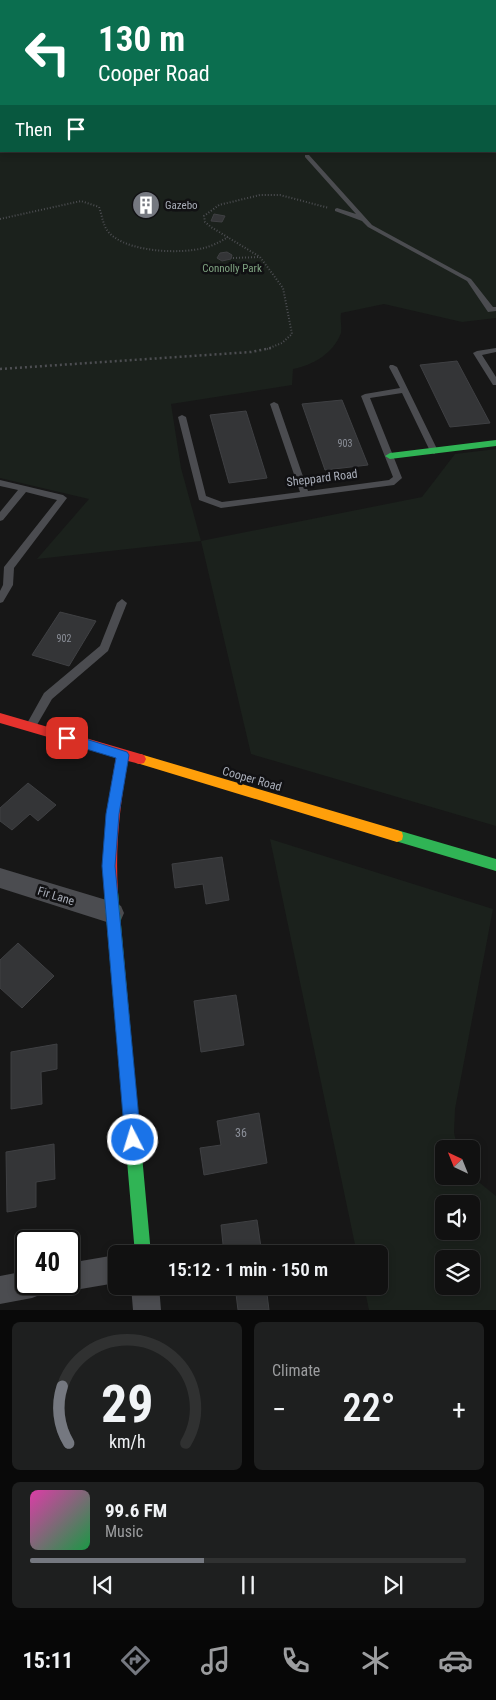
<!DOCTYPE html>
<meta charset="utf-8">
<style>
:root{--surface:#111;--page:#1e1f1f;--text:#f1f3f6;--muted:#9c9d9f;--line:#303131;--accent:#757880}
body{margin:0;font-family:"Roboto Condensed",sans-serif;background:var(--page);color:var(--text);height:100vh;display:flex;flex-direction:column;font-size:19px;white-space:nowrap}
*{box-sizing:border-box;margin:0}
p{font-size:16px;color:var(--muted)}
.icon{flex:none;width:28px;height:28px;fill:none;stroke:currentColor;stroke-width:2;stroke-linecap:round;stroke-linejoin:round}
.map{position:relative;height:1310px;overflow:hidden}
.side{display:flex;flex-direction:column;gap:12px;padding:12px;background:#090909;flex:1}
.side>*{flex:none}
.banner{position:absolute;left:0px;top:0px;width:496px;height:152px;box-shadow:0 2px 8px #0003,0 0 0 1px var(--line);background:#0b6e4f;color:#fff;overflow:hidden}
.needle{width:32px;rotate:317deg}
.fabs{position:absolute;left:435px;top:1140px;display:grid;gap:10px}
.fabs a{display:grid;place-items:center;width:45px;height:45px;border-radius:8px;background:var(--surface);box-shadow:0 2px 8px #0003,0 0 0 1px var(--line);font-size:25px}
.speed{position:absolute;left:15px;top:1230px;display:flex;gap:10px;font-size:25px;font-weight:700;text-align:center}
.speed>*{display:grid;place-content:center;width:65px;height:65px;border-radius:50%;background:var(--surface);box-shadow:0 2px 8px #0003,0 0 0 1px var(--line);line-height:1}
.speed .limit{border:2px solid #111;border-radius:8px;background:#fff;color:#111}
.pin{position:absolute;display:grid;place-items:center;width:42px;height:42px;color:#fff;margin:-21px;border-radius:10px;box-shadow:0 2px 8px #0006}
.me{position:absolute;width:55px;margin:-28px;rotate:355deg;stroke-linejoin:round;filter:drop-shadow(0 0 4px #0008)}
.turn{display:flex;align-items:center;gap:18px;height:105px;padding:0 15px;font-size:22px}
.turn .icon{width:65px;height:65px;stroke-width:2.5}
.turn b{display:block;font-size:35px;line-height:42px}
.then{display:flex;align-items:center;height:48px;padding:0 15px;background:#0003;gap:10px;font-size:19px}
.big{font-size:38px;font-weight:600;line-height:1.1}
.side .tile{flex:1;display:flex;flex-direction:column;justify-content:center;gap:8px;min-width:0;padding:0 18px;border-radius:8px;background:var(--page)}
.side .dial{align-items:center;gap:0}
.dial svg{height:130px;overflow:visible;fill:none;stroke:var(--line);stroke-width:7;stroke-linecap:round;text-anchor:middle}
.dial text{fill:var(--text);stroke:none}
.song{display:flex;align-items:center;gap:15px}
.cover{width:60px;height:60px;border-radius:8px;background:linear-gradient(135deg,hsl(320 70% 55%),hsl(140 70% 35%))}
.played{height:5px;border-radius:2px;background:linear-gradient(90deg,var(--accent) 40%,var(--line) 40%)}
.keys{display:flex;justify-content:space-around;direction:ltr}
.heat{display:flex;justify-content:space-between;align-items:center;font-size:28px;direction:ltr}
.side .tiles{flex:1;display:grid;gap:12px;grid-template-columns:1fr 1fr}
.tile:last-child{grid-column:span 2}
.trip{position:absolute;left:108px;top:1245px;width:280px;height:50px;border-radius:8px;background:var(--surface);box-shadow:0 2px 8px #0003,0 0 0 1px var(--line);font-weight:600;line-height:50px;text-align:center}
.menu{display:flex;height:80px;justify-content:space-around;align-items:center;background:#070707;color:var(--muted)}
.menu .icon{width:35px;height:35px}
.menu .selected{color:var(--accent)}
.menu b{font-size:22px;color:var(--text)}
.map>svg:first-child{display:block}
</style>
<div class="map">
<svg width="496" height="1310" viewBox="0 0 496 1310">
<rect width="100%" height="100%" fill="#171717"/>
<path fill="#1b211c" fill-rule="evenodd" d="M0,18L1,151H495L496,89V318L462,322L384,304L341,313C340,319 342,327 341,333C333,354 313,365 293,369L292,385L171,404L181,468L201,541L422,497L455,454L496,449V826L251,754L201,541L37,559L89,499L0,478Z
M270,839L493,909L455,1109L454,1133L458,1149H444V1176H471V1173L475,1179L496,1196V1310H369L364,1286H379V1254H357ZM444,1204H471V1231H444ZM444,1259H471V1286H444Z"/>
<path fill="#343537" stroke="#3f4043" d="M132,0H186L188,1H135Z
M277,0H368V1H278Z
M396,0H477L478,1H397Z
M214,214L225,216L222,222L211,221Z
M227,252L232,255L231,259L222,261L217,258L220,253Z
M457,361L490,423L450,427L420,365Z
M342,400L368,465L325,470L302,404Z
M246,411L267,478L229,483L210,415Z
M60,612L96,621L69,666L32,655Z
M28,783L56,805L38,821L30,814L12,830L0,821V808Z
M222,857L229,900L206,904L203,884L175,888L172,864Z
M18,943L54,976L22,1008L0,988V960Z
M236,995L244,1045L201,1052L194,1001Z
M57,1044V1069L41,1072L42,1104L11,1109V1052Z
M259,1113L267,1163L204,1175L200,1148L221,1145L217,1121Z
M54,1144L55,1179L36,1182V1207L7,1212L6,1152Z
M257,1220L262,1254H224L221,1225Z
M235,1286H266L269,1310H238Z"/>
<g fill="none" stroke-linecap="round" stroke-linejoin="round">
<path stroke="#4d4e52" stroke-width="2" stroke-dasharray="1 2" stroke-linecap="butt" d="M201,0H204
M0,219L81,201L99,207C103,218 103,230 114,237C134,252 180,254 204,248C212,246 220,242 228,237
M233,258L259,257
M267,349L282,343L292,334L283,288L260,257L211,227L205,222L204,216L219,205L260,195H280L329,208"/>
<path stroke="#4d4e52" stroke-width="2.5" stroke-dasharray="2 3" stroke-linecap="butt" d="M0,369L251,352L271,348"/>
<path fill="#4b4c50" fill-rule="evenodd" d="M263,0H267V1H263Z
M374,0H379V1H375Z
M305,155H309L372,225L471,279L493,307H496V311L488,312L467,281L368,227L362,221L335,211V209L337,208L356,214L305,157Z
M496,348V352L482,355L496,377V385H493L473,353L477,351Z
M390,365H393L397,367L438,451L434,454L430,451L402,393L370,398L402,478L394,485L221,508L199,500L178,417L182,415L186,417L206,496L222,502L300,492L270,404L274,402L278,404L308,491L389,480L393,477L361,396L365,394L400,388L389,367Z
M0,480L63,495L67,498L14,568L13,585L3,602L0,603V591L3,585L4,567L57,500L26,492L3,520L0,521V512L18,490L0,486Z
M122,599L127,603L108,651L52,699L34,730L30,731L26,730L25,727L44,693L100,646L117,603Z"/>
<path fill="#4b4c50" fill-rule="evenodd" d="M46,0H58V1H47Z
M495,29H496V35H495Z
M0,868L113,902L121,906L124,913L121,920L113,924L0,888Z
M116,1255V1283L69,1291L59,1287L58,1284H69V1263Z
M26,1271V1284H46L42,1294L32,1298L0,1304V1276Z
M131,1286H159L161,1310H133Z"/>
<path fill="#30b455" fill-rule="evenodd" d="M496,440V446L390,459L385,456L390,453Z
M397,830L496,859V871L392,840L391,836L392,832Z
M111,886L116,888L118,892L151,1254H135L104,892L106,888Z"/>
<path fill="#ff9f0a" fill-rule="evenodd" d="M140,754L397,830L402,832L403,836L402,840L397,842L140,764L136,763L134,759L136,755Z"/>
<path fill="#e5322d" fill-rule="evenodd" d="M0,713L144,755L146,759L144,763L140,764L128,761C120,804 115,847 118,892L116,896L111,898L106,896L104,892C102,846 108,802 116,757L0,723Z"/>
</g>
<path fill="#1a73e8" stroke="#114b97" d="M67,733L127,752L129,755L119,814L115,866L141,1140L138,1146L133,1148L127,1146L125,1140L102,866L106,814L116,758L63,742L61,738L63,735Z"/>
<defs>
<g id="building-disc" transform="scale(1.4375)"><circle r="9.5" fill="#757880" stroke="#111113"/><path d="M-4-6H4V6H1V3H-1V6H-4ZM-2.5-4.3h1.7v1.8h-1.7ZM.8-4.3h1.7v1.8H.8ZM-2.5-1h1.7V.8h-1.7ZM.8-1h1.7V.8H.8Z" fill="#fff"/></g>
</defs>
<g fill-rule="evenodd">
<use href="#building-disc" x="146" y="205"/>
</g>
<g text-anchor="middle" stroke-width="5" stroke-linejoin="round" paint-order="stroke">
<g font-size="10" fill="#8b8f98">
<text x="345" y="447">903</text>
<text x="64" y="642">902</text>
</g>
<g font-size="11" fill="#a8adb8" stroke="#111113" text-anchor="start">
<text x="165" y="209">Gazebo</text>
</g>
<g font-size="11" fill="#7fa381" stroke="#111113">
<text x="232" y="272">Connolly Park</text>
</g>
<g font-size="12" fill="#a8adb8" stroke="#111113">
<text transform="translate(322 478) rotate(-7)" y="4">Sheppard Road</text>
<text transform="translate(252 779) rotate(16)" y="4">Cooper Road</text>
<text transform="translate(56 896) rotate(17)" y="4">Fir Lane</text>
</g>
<g font-size="12" fill="#8b8f98">
<text x="241" y="1137">36</text>
</g>
</g>
</svg>
<div class="fabs">
<a><svg class="needle" viewBox="-14 -14 28 28"><path d="M0-13l5 13h-10z" fill="#e53935"/><path d="M0 13l5-13h-10z" fill="#9c9d9f"/></svg></a>
<a><svg class="icon" aria-label="sound" viewBox="0 0 24 24"><path d="M4 9h4l5-4v14l-5-4H4zM17 9q2 3 0 6"/></svg></a>
<a><svg class="icon" aria-label="layers" viewBox="0 0 24 24"><path d="M12 4l9 5-9 5-9-5zM3 14l9 5 9-5"/></svg></a>
</div>
<div class="speed"><div class="limit">40</div></div>
<div class="pin" style="left:67px;top:738px;background:#d93025"><svg class="icon" aria-label="arrive" viewBox="0 0 24 24"><path d="M6 21V4h12l-3 4 3 4H6"/></svg></div>
<svg class="me" style="left:133px;top:1140px" viewBox="-20 -20 40 40"><circle r="17" fill="#1a73e8" stroke="#fff" stroke-width="3"/><path d="M0-11L8 9 0 5-8 9z" fill="#fff"/></svg>
<div class="trip">15:12 · 1 min · 150 m</div>
<div class="banner">
<div class="turn"><svg class="icon" aria-label="left" viewBox="0 0 24 24"><path d="M17 20v-9H6M10 6l-5 5 5 5"/></svg><div><b>130 m</b>Cooper Road</div></div>
<div class="then">Then<svg class="icon" aria-label="arrive" viewBox="0 0 24 24"><path d="M6 21V4h12l-3 4 3 4H6"/></svg></div>
</div>
</div>
<section class="side">
<div class="tiles">
<div class="tile dial"><svg viewBox="0 0 100 80">
<path d="M14 69A42 42 0 1 1 86 69"/>
<path d="M14 69A42 42 0 0 1 10 34" stroke="#757880"/>
<text x="50" y="56" font-size="32" font-weight="700">29</text>
<text x="50" y="72" font-size="11">km/h</text>
</svg></div>
<div class="tile"><p>Climate</p>
<div class="heat"><a>−</a><b class="big">22°</b><a>+</a></div>
</div>
<div class="tile">
<div class="song"><i class="cover"></i><div><b>99.6 FM</b><p>Music</p></div></div>
<div class="played"></div>
<div class="keys"><svg class="icon" aria-label="previous" viewBox="0 0 24 24"><path d="M18 5L8 12l10 7zM5 5v14"/></svg><svg class="icon" aria-label="pause" viewBox="0 0 24 24"><path d="M8 5v14M16 5v14"/></svg><svg class="icon" aria-label="next" viewBox="0 0 24 24"><path d="M6 5l10 7-10 7zM19 5v14"/></svg></div>
</div>
</div>
</section>
<nav class="menu">
<b>15:11</b>
<svg class="icon selected" aria-label="directions" viewBox="0 0 24 24"><path d="M12 3l9 9-9 9-9-9zM9 14v-3h6M13 9l2 2-2 2"/></svg>
<svg class="icon" aria-label="music" viewBox="0 0 24 24"><path d="M9 18V5l10-2v13"/><circle cx="6" cy="18" r="3"/><circle cx="16" cy="16" r="3"/></svg>
<svg class="icon" aria-label="phone" viewBox="0 0 24 24"><path d="M5 4h4l2 5-3 2q2 4 5 5l2-3 5 2v4C11 20 4 13 5 4z"/></svg>
<svg class="icon" aria-label="climate" viewBox="0 0 24 24"><path d="M12 3v18M4 7l16 10M4 17L20 7"/></svg>
<svg class="icon" aria-label="car" viewBox="0 0 24 24"><path d="M5 17H2v-5l4-1 3-4h7l3 4 3 1v5h-3M9 17h6M6 11h13"/><circle cx="7" cy="17" r="2"/><circle cx="17" cy="17" r="2"/></svg>
</nav>
